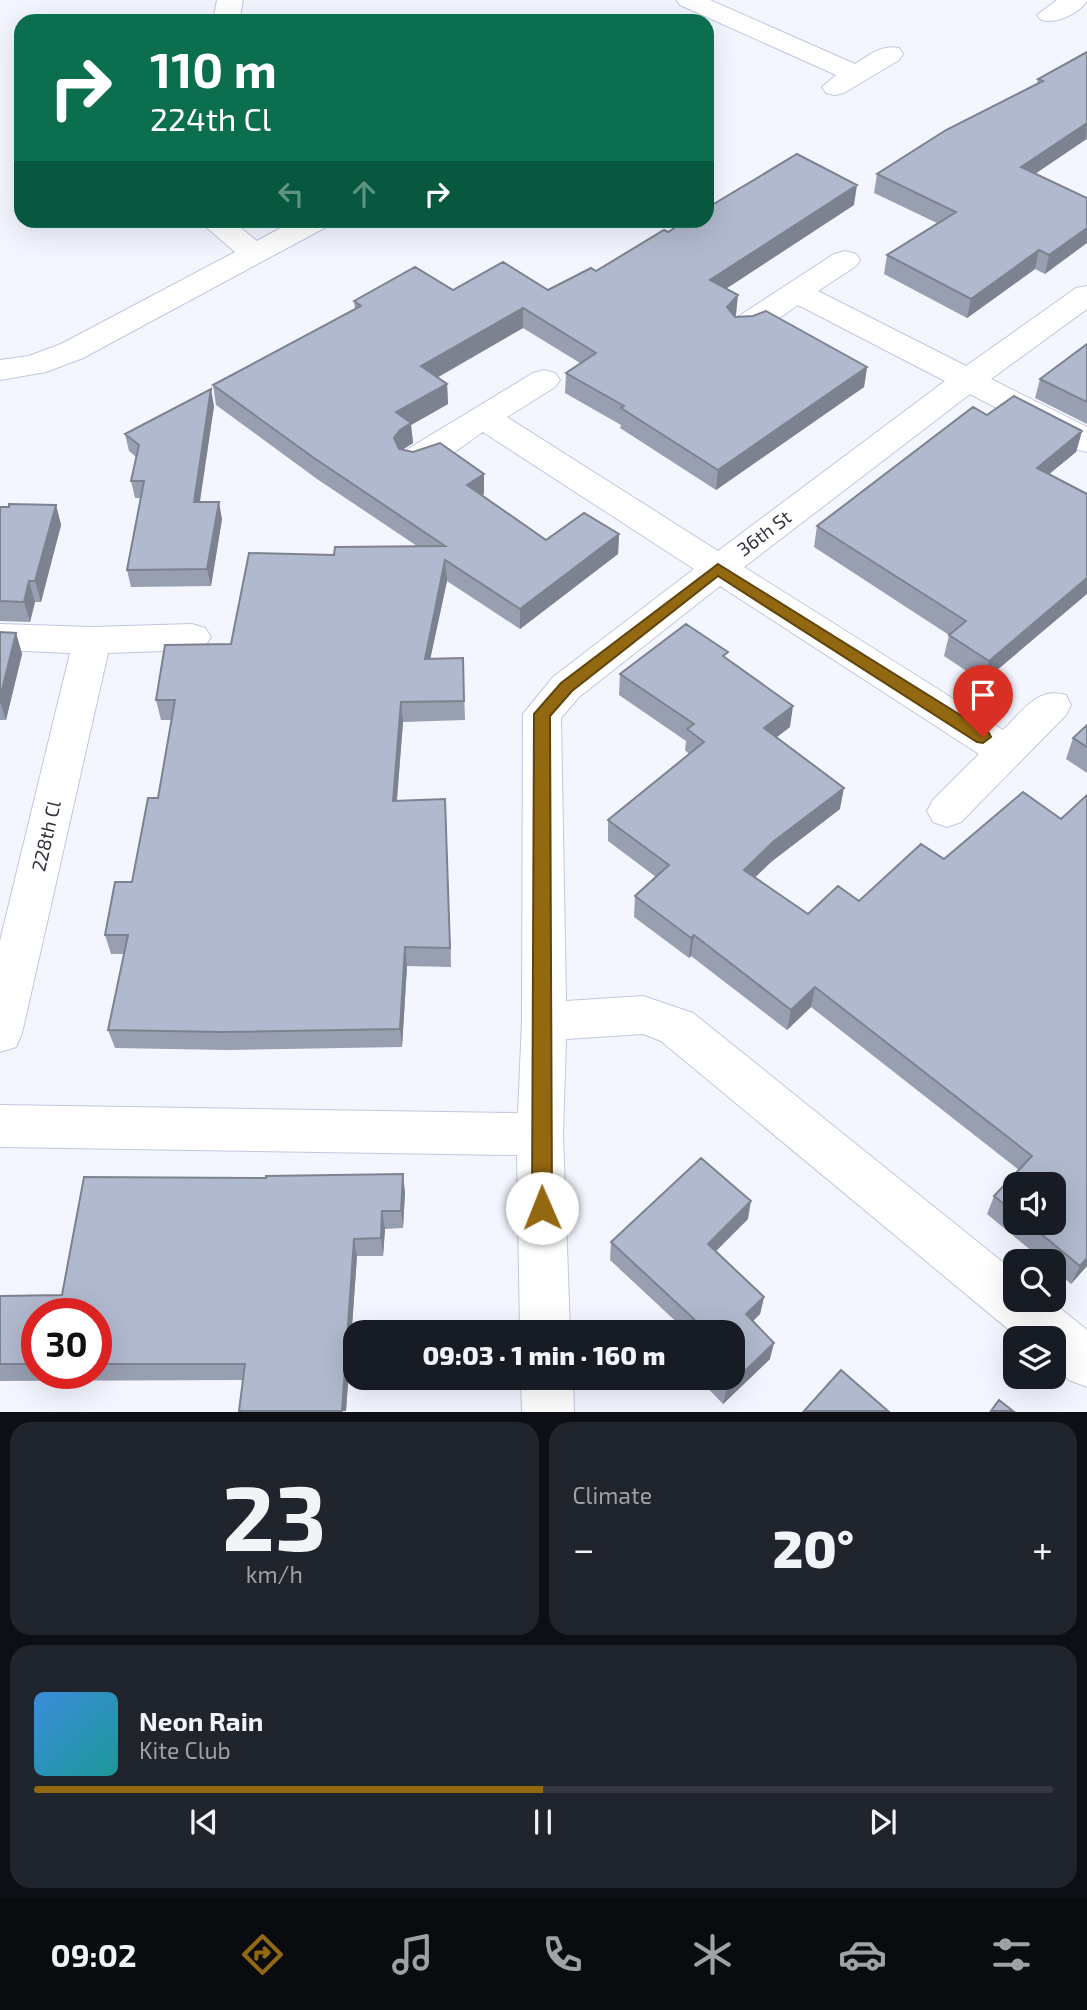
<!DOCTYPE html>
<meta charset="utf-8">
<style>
:root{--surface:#171b24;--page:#20242c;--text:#f1f3f6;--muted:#9ea1a6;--line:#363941;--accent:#926811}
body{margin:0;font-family:"Exo 2",sans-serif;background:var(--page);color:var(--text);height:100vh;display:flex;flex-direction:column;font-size:26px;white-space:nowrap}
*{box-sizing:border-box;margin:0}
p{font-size:23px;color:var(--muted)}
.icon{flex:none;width:38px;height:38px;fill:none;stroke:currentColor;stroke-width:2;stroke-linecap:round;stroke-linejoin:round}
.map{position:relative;height:1412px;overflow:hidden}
.panel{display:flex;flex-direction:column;gap:10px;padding:10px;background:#0d0f14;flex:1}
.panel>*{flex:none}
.hud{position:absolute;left:14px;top:14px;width:700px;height:214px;border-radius:21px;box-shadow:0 7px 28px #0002;background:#0b6e4f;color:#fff;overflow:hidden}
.fabs{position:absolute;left:1003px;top:1172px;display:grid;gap:14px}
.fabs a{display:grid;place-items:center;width:63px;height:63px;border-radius:14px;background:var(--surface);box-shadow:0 7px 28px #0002;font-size:35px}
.speed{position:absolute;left:21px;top:1298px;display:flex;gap:14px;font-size:35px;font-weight:700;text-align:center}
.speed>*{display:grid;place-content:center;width:91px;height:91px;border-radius:50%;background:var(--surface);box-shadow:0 7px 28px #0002;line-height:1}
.speed .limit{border:10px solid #d22;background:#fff;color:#111}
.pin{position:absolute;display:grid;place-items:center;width:60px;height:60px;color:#fff;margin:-72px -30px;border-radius:50% 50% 50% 0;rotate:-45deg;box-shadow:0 0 7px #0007}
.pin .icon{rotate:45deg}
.me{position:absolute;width:77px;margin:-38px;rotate:359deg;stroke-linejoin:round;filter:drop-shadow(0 0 5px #0008)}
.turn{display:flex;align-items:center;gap:24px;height:147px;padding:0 21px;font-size:32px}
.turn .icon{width:91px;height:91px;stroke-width:2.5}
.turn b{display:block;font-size:49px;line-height:60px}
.lanes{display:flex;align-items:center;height:66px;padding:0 21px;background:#0003;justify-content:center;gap:35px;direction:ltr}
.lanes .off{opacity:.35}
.big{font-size:52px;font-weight:800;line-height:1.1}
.panel .widget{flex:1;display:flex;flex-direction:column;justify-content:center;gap:10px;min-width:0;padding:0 24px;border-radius:21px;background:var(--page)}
.panel .dial{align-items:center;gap:0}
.dial b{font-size:91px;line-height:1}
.song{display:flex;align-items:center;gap:21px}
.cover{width:84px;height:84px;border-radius:10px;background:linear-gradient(135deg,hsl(210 70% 55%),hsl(180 70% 35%))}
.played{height:7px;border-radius:4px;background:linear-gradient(90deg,var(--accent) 50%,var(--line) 50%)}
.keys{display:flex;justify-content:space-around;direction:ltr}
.heat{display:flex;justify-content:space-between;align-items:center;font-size:38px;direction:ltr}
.panel .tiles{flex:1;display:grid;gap:10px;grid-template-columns:1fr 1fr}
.widget:last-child{grid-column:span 2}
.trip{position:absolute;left:343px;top:1320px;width:402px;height:70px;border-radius:21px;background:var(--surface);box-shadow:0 7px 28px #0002;font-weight:800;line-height:70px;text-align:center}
.menu{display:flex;height:112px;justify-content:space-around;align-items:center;background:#090b0e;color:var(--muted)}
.menu .icon{width:49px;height:49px}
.menu .on{color:var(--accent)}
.menu b{font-size:32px;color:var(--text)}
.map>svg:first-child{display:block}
</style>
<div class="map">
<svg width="1087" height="1412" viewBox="0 0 1087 1412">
<rect width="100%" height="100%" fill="#f3f6ff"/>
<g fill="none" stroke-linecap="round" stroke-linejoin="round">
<g stroke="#c0c8de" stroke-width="2">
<path id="minor" d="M217,0H243L239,21H213Z
M676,0H710L855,64C869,55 882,44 899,48L903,54L899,60L844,93L835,95L826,93L822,87L836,75L680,5Z
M1057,0H1087V1C1078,14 1057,24 1041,20L1037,15Z
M198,220H231L257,241L295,220H332L328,226L83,358L46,372L0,380V360L29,356L61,344L235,252Z
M845,251L856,254L860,260L856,266L818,291L966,366L1076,288L1087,286V309L991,379L1087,427V452L1075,449L970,394L744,567L1003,730C1022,712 1037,686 1066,695L1071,705L1066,715L961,822L947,827L933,822L927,811L933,800L979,754L720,586L579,697L561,718L566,1001L643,996L693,1013L1015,1272V1300H1050L1087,1330V1387L1069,1380L1054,1367V1339H1020L661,1041L643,1034L566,1039L563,1134L570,1332H520L517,1155L0,1147V1105L518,1113L522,1021L523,714L553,677L694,569L483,432C460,447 431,475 403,468L398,460L403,452L533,373L544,370L555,373L560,380L555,387L507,417L718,551L945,381L798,305C778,318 757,340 733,334L728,327L733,320L834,254Z
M0,624L92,627L192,624L205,628L211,637L205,646L192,650L108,653L22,1033L16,1047L0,1052V941L70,653L0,650Z
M521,1377H573L574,1412H522Z"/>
</g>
<use href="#minor" fill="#fff" fill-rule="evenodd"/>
</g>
<path fill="#989fb1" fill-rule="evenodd" d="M1087,52V139L1035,174L1087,198L1045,274L1035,269L967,318L884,274L887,255L937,223L874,193L877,174L1037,84L1038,79Z
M854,205L726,288L736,315L735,317L867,367L864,387L716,490L620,428L621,425L565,393L566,373L580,363L523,328L437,378L447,384L448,404L411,425L413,443L402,450L484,494L482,495L546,540L619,534L618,554L520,629L447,581L430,659L463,658L465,720L403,722L397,801L445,799L451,967L407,966L402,1047L228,1050L115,1048L108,1030L124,954H111L105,935L132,882L158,798L172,720H161L156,700L231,644L334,555L417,546L317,479L216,405L213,385L355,309L354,301L453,290H548L596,271L668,232Z
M1087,344V424L1035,398L1040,379Z
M214,406L200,502L222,519L211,586L131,587L127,570L141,498H135L131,481L136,457L129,451L125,434Z
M1082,431L1076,452L1049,474L983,682L944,656L949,635L814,547L817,526Z
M56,505L61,525L41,602H35L30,622L0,621V507Z
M0,632L16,633L22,654L6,720H0Z
M728,659L790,727L777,737L840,809L771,862L755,877L808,914L859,901L921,844L1087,1266L1071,1284L1054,1269V1262H1045L987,1214L994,1196L1019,1170L811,1007L787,1030L691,956L689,958L634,917L635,896L656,877L608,841V820L689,754L685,750L686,741L619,695L620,674ZM1015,1185L1054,1223H1015Z
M1087,725V773L1066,759L1073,738Z
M405,1192L403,1228L385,1229L383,1256H357L346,1411H239L243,1380L0,1381V1296L62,1295ZM37,1314H96V1374H37Z
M748,1219L716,1251L764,1297L760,1314L753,1321L770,1359L723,1404L697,1377H733L684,1329L610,1260L611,1242Z"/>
<path fill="#7c8290" d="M1087,123L1086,139L1017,186L1021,167Z
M857,185L854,205L709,300L710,280Z
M1087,228V243L1045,274L1049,255Z
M1039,250L1035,269L967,318L971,299Z
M738,295L736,315L725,327L727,307Z
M523,308V328L422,386L421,366Z
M867,367L864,387L716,490L718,470Z
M447,384L448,404L411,425L413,443L402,450L396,459L394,438L396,412Z
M211,389L214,406L197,519L194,502Z
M1082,431L1076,452L1031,489L1037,468Z
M484,474V494L467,505V485Z
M219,502L222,519L211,586L207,569Z
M56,505L61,525L41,602L35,581Z
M619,534L618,554L520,629V609Z
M445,560L447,581L426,679L425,659Z
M1087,578V594L983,682L989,661Z
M29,581L35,602L30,622L24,602Z
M16,633L22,654L6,720L0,702V698Z
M401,702L403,722L395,821L393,801Z
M793,706L790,727L761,749L764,728Z
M844,788L840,809L771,862L741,891L744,870L774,841Z
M445,799L446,819L451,967L450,948Z
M694,935L691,956L689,958L691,938Z
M405,947L407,966L402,1047L400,1029Z
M815,987L811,1007L787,1030L791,1010Z
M403,1174L405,1192L403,1228L401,1211Z
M751,1201L748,1219L705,1262L708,1244Z
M382,1211L385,1229L383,1256L381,1238Z
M354,1239L357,1256L346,1411H342Z
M1087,1258V1266L1071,1284L1080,1266Z
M764,1297L760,1314L742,1331L746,1314Z
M774,1343L770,1359L723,1404L727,1388Z"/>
<path fill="#b1b9ce" stroke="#7c8290" stroke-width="2" d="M1087,52V123L1021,167L1087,198V228L1049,255L1039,250L971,299L887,255L956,212L877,174L946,130L1043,81L1038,79Z
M797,154L857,185L710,280L738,295L727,307L735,317L753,316L766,311L867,367L718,470L621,408L624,406L566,373L596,353L523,308L421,366L447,384L396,412L411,423L400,430L394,438L399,449L413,452L440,443L484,474L467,485L546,540L584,513L619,534L520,609L445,560L425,659L463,658L464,701L401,702L393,801L445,799L450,948L405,947L400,1029L223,1032L108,1030L128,935H105L115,882H132L148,798H158L175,700H156L165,645L231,644L249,553L334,555L335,547L445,546L314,458L213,385L361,306L354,301L415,267L453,290L503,262L548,290L591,268L596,271L664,230L668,232L687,220H707V208Z
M1087,344V402L1040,379Z
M211,389L194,502H219L207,569L127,570L144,481H131L139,445L125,434Z
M1014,396L1082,431L1037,468L1087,494V578L989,661L949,635L966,621L817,526L973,407L987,415Z
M9,504L56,505L35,581H29L24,602L0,601V507H9Z
M686,624L728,652L723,656L793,706L764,728L844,788L774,841L744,870L808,914L838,886L859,901L921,844L944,859L1023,792L1061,819L1087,795V1258L1080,1266L1028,1223H1054V1185H1015V1213L994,1196L1032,1156L815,987L791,1010L694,935L691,938L635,896L669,865L608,820L704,742L687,729L694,724L620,674Z
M0,632L16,633L0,698Z
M1087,725V747L1073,738Z
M701,1158L751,1201L708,1244L764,1297L746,1314L774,1343L727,1388L716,1377H733V1332H680L694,1319L611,1242Z
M403,1174L401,1211H382L381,1238L354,1239L342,1411H239L245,1364H96V1314H37V1364H0V1296L62,1295L84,1177L266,1178V1176Z
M841,1370L888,1411H804Z
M999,1400L1013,1411H991Z"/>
<path fill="#926811" stroke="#5f440b" stroke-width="2" d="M718,564L989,733L991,737L983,743L977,742L718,576L572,691L550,716L552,1208L549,1215L542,1217L535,1215L532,1208L534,714L561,683Z"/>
<g text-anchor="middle" stroke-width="5" stroke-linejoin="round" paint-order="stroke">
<g font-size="19" fill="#30333c" stroke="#fff">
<text transform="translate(764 533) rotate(-37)" y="7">36th St</text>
<text transform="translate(46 836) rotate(-77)" y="7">228th Cl</text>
</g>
</g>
</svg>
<div class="fabs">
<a><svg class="icon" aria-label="sound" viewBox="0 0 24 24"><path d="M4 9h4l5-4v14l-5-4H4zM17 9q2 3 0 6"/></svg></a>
<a><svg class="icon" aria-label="search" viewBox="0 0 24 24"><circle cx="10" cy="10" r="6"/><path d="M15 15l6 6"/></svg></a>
<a><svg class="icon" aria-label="layers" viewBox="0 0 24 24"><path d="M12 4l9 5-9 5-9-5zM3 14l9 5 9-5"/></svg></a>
</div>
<div class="speed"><div class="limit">30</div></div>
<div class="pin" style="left:983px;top:737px;background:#d93025"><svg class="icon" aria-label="arrive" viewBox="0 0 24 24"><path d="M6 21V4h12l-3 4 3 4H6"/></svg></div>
<svg class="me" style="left:542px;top:1208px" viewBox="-20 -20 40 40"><circle r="19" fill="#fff"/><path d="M0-13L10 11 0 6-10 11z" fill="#926811"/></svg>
<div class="trip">09:03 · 1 min · 160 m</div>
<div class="hud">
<div class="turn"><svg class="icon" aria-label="right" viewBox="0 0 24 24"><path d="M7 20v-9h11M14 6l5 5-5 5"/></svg><div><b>110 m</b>224th Cl</div></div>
<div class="lanes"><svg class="icon off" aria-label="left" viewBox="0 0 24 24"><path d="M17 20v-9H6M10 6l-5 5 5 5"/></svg><svg class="icon off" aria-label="ahead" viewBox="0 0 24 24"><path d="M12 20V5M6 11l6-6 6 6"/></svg><svg class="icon" aria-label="right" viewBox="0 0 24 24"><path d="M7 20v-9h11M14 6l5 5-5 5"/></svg></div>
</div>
</div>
<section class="panel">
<div class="tiles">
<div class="widget dial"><b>23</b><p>km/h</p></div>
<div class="widget"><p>Climate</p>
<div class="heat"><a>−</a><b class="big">20°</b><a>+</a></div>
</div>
<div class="widget">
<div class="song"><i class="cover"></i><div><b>Neon Rain</b><p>Kite Club</p></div></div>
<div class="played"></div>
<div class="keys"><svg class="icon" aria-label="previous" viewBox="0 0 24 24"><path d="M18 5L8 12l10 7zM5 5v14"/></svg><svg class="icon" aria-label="pause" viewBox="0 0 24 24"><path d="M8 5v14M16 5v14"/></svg><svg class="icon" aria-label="next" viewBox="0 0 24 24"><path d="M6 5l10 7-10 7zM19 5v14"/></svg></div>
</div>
</div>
</section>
<nav class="menu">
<b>09:02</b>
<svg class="icon on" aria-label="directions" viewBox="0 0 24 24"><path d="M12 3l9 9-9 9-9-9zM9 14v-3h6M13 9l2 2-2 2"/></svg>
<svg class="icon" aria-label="music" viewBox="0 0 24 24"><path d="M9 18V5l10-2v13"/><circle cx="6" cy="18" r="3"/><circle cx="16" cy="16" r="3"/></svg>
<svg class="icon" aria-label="phone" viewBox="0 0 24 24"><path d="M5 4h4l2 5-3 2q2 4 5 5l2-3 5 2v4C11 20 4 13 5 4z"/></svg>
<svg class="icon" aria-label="climate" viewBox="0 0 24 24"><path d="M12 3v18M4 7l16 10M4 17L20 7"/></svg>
<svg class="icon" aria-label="car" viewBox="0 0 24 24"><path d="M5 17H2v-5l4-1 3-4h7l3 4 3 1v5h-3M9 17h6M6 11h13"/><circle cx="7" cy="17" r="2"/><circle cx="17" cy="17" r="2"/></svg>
<svg class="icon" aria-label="filters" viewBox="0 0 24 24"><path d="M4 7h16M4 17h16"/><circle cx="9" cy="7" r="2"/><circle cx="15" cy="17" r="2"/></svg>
</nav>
